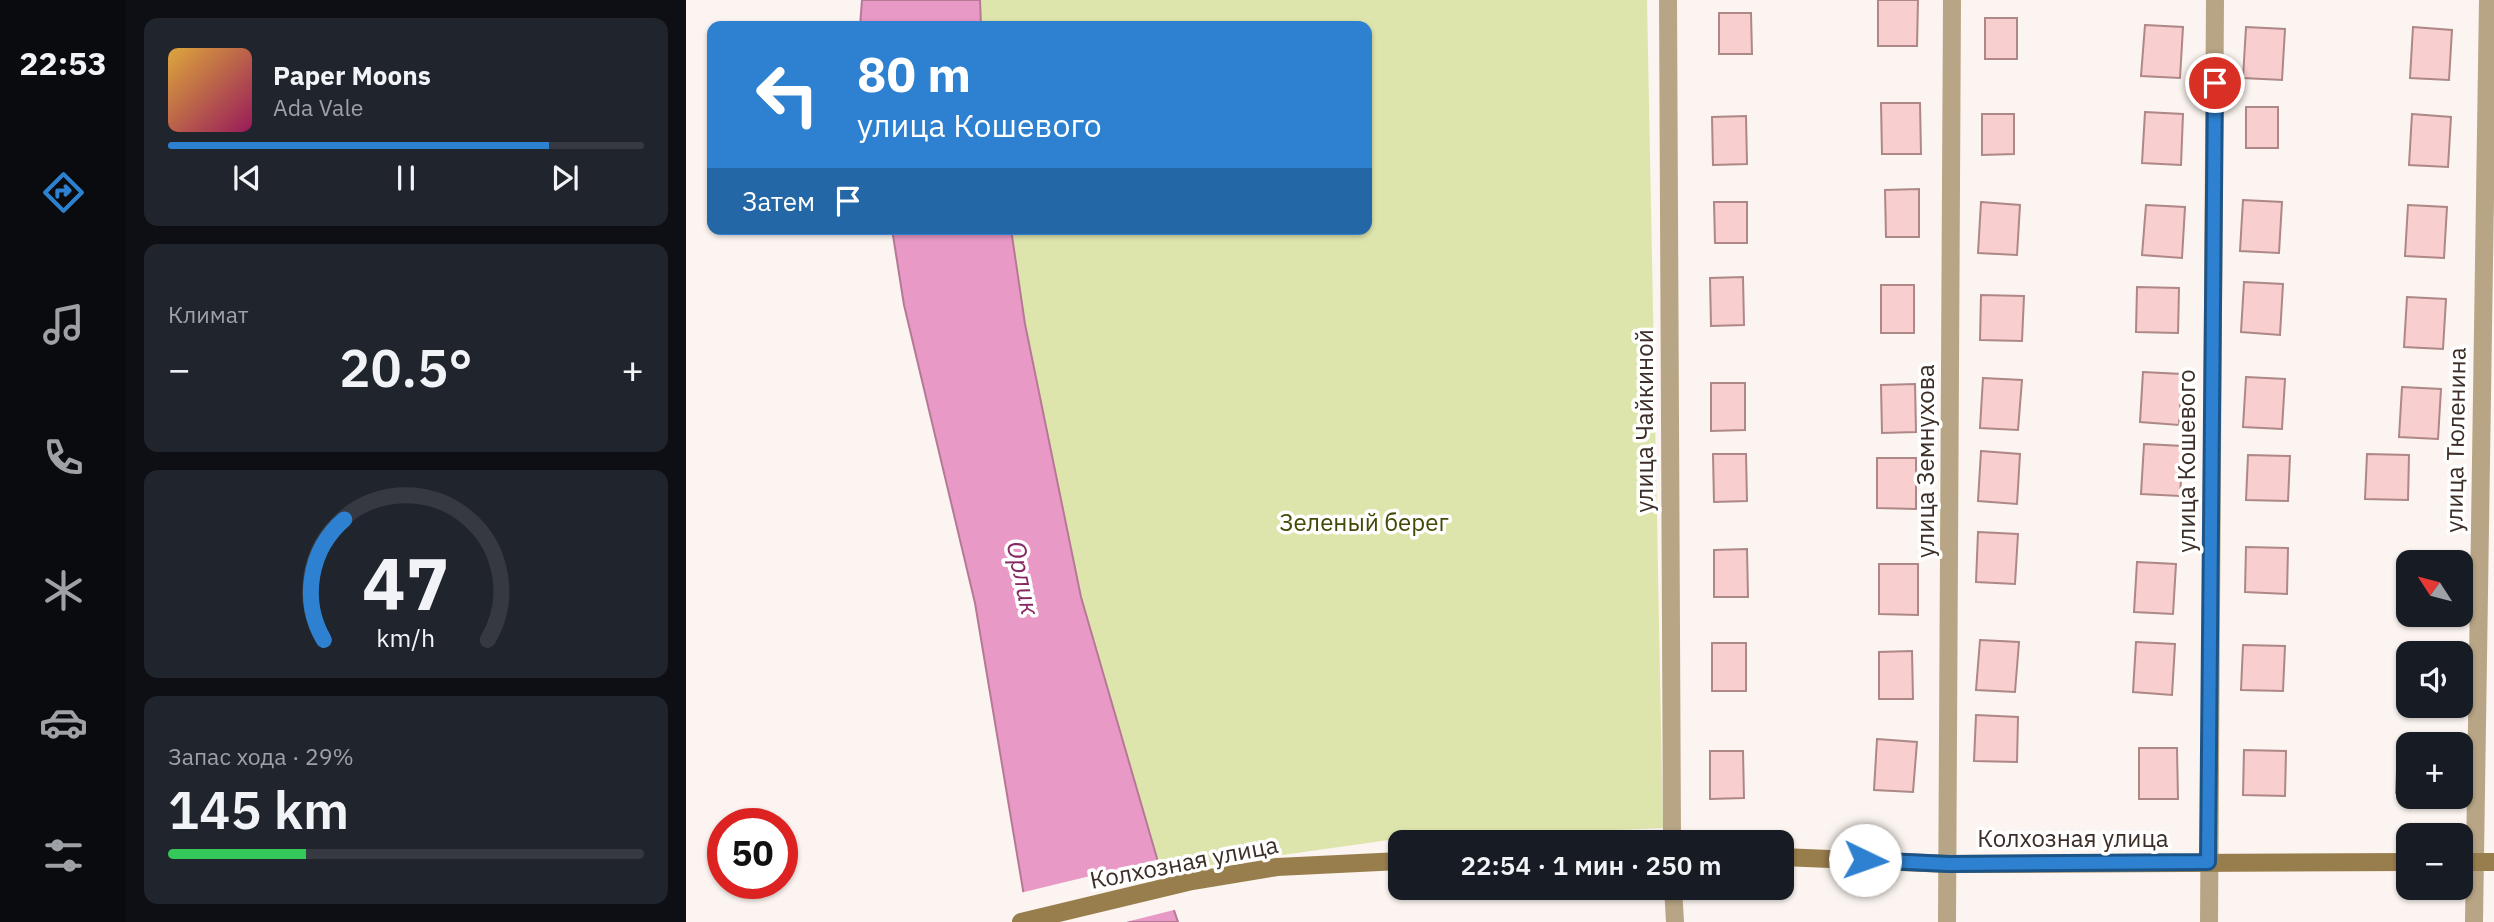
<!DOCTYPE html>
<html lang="ru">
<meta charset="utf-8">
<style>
:root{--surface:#171b24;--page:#20242c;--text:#f1f3f6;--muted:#9ea1a6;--line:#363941;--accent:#2d81d0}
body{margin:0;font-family:"IBM Plex Sans",sans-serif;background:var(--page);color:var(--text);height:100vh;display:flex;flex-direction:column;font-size:26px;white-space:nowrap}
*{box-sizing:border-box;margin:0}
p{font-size:23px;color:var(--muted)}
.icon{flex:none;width:38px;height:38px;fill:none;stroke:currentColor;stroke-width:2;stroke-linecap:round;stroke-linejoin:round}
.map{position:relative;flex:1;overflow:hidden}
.panel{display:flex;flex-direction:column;gap:18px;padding:18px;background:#0d0f14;width:560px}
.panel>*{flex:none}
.top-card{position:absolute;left:21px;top:21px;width:665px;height:214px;border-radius:14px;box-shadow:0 2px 5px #0004;background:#2d81d0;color:#fff;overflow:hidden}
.needle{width:46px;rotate:306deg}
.controls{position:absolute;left:1710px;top:550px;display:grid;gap:14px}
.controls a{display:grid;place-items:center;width:77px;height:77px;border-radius:14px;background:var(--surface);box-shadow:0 2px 5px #0004;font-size:35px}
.speed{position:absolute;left:21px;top:808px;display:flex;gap:14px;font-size:35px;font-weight:700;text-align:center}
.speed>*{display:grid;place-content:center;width:91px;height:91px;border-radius:50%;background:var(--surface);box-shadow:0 2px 5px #0004;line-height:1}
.speed .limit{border:10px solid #d22;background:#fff;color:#111}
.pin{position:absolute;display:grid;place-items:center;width:60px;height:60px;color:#fff;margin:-30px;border:4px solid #fff;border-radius:50%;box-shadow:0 2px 7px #0007}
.me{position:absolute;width:77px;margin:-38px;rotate:93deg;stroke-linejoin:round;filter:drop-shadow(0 0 5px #0008)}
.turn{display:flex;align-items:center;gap:24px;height:147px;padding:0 35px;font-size:32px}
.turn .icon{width:91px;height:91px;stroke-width:2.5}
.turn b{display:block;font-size:49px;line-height:60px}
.then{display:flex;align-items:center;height:66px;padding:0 35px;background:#0003;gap:14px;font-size:26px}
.big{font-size:52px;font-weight:600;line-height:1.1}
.panel .card{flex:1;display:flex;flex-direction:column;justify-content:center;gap:10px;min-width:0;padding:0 24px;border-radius:14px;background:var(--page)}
.panel .dial{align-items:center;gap:0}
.dial svg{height:182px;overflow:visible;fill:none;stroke:var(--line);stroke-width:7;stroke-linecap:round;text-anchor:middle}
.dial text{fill:var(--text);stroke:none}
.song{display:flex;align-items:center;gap:21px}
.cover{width:84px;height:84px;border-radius:10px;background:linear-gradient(135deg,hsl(40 70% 55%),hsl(330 70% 35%))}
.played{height:7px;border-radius:4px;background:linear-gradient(90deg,var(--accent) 80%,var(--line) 80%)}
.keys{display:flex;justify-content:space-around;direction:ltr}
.heat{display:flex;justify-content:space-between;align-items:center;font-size:38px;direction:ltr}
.charge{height:10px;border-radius:5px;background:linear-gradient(90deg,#34c759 29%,var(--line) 0)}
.trip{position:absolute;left:702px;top:830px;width:406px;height:70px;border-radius:14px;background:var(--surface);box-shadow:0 2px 5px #0004;font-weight:600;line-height:70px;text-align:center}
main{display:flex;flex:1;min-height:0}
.dock{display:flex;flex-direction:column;width:126px;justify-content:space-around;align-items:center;background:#090b0e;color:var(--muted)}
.dock .icon{width:49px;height:49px}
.dock .selected{color:var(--accent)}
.dock b{font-size:32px;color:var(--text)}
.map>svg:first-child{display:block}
</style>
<main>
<nav class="dock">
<b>22:53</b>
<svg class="icon selected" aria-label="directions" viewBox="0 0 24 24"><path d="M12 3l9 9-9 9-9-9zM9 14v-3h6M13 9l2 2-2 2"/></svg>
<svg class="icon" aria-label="music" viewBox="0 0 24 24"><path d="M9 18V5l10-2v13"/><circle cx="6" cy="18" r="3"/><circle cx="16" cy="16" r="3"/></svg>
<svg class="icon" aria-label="phone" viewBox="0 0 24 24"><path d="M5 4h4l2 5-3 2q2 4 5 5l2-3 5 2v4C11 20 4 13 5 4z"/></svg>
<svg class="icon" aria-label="climate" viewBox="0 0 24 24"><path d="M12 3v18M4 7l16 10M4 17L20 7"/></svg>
<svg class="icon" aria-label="car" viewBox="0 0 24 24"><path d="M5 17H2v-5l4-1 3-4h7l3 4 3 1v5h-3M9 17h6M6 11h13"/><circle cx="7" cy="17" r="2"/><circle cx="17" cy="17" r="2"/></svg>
<svg class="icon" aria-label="filters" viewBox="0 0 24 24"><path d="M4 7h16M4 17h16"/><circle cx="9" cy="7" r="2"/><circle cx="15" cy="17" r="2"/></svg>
</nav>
<section class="panel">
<div class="card">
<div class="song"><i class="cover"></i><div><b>Paper Moons</b><p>Ada Vale</p></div></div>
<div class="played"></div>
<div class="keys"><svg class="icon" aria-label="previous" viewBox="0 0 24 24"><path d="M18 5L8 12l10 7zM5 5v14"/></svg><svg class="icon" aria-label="pause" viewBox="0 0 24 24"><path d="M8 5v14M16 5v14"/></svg><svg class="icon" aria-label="next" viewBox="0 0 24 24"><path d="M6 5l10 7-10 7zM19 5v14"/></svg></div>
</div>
<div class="card"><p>Климат</p>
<div class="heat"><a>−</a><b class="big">20.5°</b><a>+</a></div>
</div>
<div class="card dial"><svg viewBox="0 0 100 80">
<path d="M14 69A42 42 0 1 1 86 69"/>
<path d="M14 69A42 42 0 0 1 23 16" stroke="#2d81d0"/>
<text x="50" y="56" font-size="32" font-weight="700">47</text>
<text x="50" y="72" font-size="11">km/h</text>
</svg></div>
<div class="card"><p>Запас хода · 29%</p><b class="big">145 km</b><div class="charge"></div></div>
</section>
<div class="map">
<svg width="1808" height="922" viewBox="0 0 1808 922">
<rect width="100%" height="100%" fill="#fbf4f0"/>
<path fill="#dee5ac" d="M294,0H961L977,828L710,839L475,872L395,597L339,324L325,229H681V26H295Z"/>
<path fill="#e999c5" stroke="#b57996" stroke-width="2" d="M176,0H294L295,26H174Z
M206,229H325L339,324L395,597L475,872L492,922H348L340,908L289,603L218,305Z"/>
<path fill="#fbf4f0" d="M474,859L492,909L440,922H344L337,910L334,893Z"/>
<path fill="#f8cece" stroke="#ae8787" stroke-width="2" d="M1192,0H1232L1231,46H1192Z
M1033,13H1065L1066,54H1033Z
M1299,18H1331V59H1299Z
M1459,25L1497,27L1494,78L1455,76Z
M1560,27L1599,29L1596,80L1557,78Z
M1727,27L1766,30L1763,80L1724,78Z
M1195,103H1234L1235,154H1196Z
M1560,107H1592V148H1560Z
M1459,112L1497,114L1495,165L1456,163Z
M1296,114H1328V154L1296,155Z
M1726,114L1765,117L1762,167L1723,165Z
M1060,116L1061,164L1027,165L1026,117Z
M1233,189V237H1200L1199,190Z
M1557,200L1596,202L1593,253L1554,251Z
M1028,202H1061V243H1029Z
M1295,202L1334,205L1331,255L1292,253Z
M1460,205L1499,207L1496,258L1456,255Z
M1722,205L1761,207L1758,258L1719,256Z
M1057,277L1058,325L1025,326L1024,278Z
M1558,282L1597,284L1594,335L1555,332Z
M1195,285H1228V333H1195Z
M1451,287L1493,288L1492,333L1450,332Z
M1295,295L1338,296L1336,341L1294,340Z
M1721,297L1760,299L1757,349L1718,347Z
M1457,372L1496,374L1493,425L1454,422Z
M1560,377L1599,379L1596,429L1557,427Z
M1297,378L1336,380L1332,430L1294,428Z
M1025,383H1059V430L1025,431Z
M1229,384L1230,432L1196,433L1195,385Z
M1716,387L1755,389L1752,439L1713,437Z
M1458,444L1497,446L1494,496L1455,494Z
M1295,451L1334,454L1331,504L1292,501Z
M1027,454H1060L1061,501L1028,502Z
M1681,454L1723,455L1722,500L1679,499Z
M1562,455L1604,456L1602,501L1560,500Z
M1191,458H1230V509L1191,508Z
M1292,532L1332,534L1329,584L1290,582Z
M1560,547L1602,548L1601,594L1559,592Z
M1061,549L1062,597H1028V550Z
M1451,562L1490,564L1487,614L1448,612Z
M1193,564H1232V615L1193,614Z
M1294,640L1333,642L1329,692L1290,690Z
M1450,642L1489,644L1486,695L1447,692Z
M1026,643H1060V691H1026Z
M1557,645L1599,646L1597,691L1555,690Z
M1719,647L1758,650V653H1722V698H1716Z
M1226,651L1227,699H1193V652Z
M1290,715L1332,717L1331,762L1288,761Z
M1191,739L1231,742L1227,792L1188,790Z
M1453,748H1491L1492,799H1453Z
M1712,748H1722V793H1710Z
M1558,750L1600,751L1599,796L1557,795Z
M1024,751H1057L1058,798L1024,799Z"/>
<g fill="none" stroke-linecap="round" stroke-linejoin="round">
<path stroke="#b8a585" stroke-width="18" d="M982,0L986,842
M987,887L989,922
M1261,922L1266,0
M1523,922L1529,0
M1788,922L1802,0"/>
<path stroke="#997e4d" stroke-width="18" d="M1096,857L1263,864L1722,862
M1774,862H1808
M335,922L506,881L591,867L714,861"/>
</g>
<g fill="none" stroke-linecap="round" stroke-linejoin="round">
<g stroke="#1d5487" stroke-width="18">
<path id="route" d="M1179,860L1263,864L1522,862L1529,83"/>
</g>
<use href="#route" stroke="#2d81d0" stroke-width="12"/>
</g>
<g text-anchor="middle" stroke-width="7" stroke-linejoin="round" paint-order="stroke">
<g font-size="24" fill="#3c2e27" stroke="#fff">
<text transform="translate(959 421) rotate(-90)" y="8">улица Чайкиной</text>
<text transform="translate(1770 440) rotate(-89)" y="8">улица Тюленина</text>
<text transform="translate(1240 461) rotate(-90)" y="8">улица Земнухова</text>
<text transform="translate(1501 461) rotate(-90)" y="8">улица Кошевого</text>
<text x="1387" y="847">Колхозная улица</text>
<text transform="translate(498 863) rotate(-11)" y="8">Колхозная улица</text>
</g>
<g font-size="24" fill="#454905" stroke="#fff">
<text x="678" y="531">Зеленый берег</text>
</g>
<g font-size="26" font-style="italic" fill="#862a63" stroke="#fff">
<text transform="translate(337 578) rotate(78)" y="9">Орлик</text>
</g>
</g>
</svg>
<div class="controls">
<a><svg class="needle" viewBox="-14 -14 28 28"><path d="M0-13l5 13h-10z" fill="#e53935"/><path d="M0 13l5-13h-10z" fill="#9ea1a6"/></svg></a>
<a><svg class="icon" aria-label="sound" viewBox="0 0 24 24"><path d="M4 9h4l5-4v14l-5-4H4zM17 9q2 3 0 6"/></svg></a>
<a>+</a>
<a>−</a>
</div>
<div class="speed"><div class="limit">50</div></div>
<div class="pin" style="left:1529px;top:83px;background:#d93025"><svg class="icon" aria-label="arrive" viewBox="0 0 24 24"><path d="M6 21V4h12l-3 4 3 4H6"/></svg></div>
<svg class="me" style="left:1179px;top:860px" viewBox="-20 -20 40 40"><circle r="19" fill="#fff"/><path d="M0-13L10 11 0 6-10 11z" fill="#2d81d0"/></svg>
<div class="trip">22:54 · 1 мин · 250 m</div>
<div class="top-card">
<div class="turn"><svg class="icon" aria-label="left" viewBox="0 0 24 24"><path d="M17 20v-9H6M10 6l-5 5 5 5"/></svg><div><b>80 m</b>улица Кошевого</div></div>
<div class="then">Затем<svg class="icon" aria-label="arrive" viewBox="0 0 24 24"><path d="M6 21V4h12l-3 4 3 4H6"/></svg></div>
</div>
</div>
</main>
